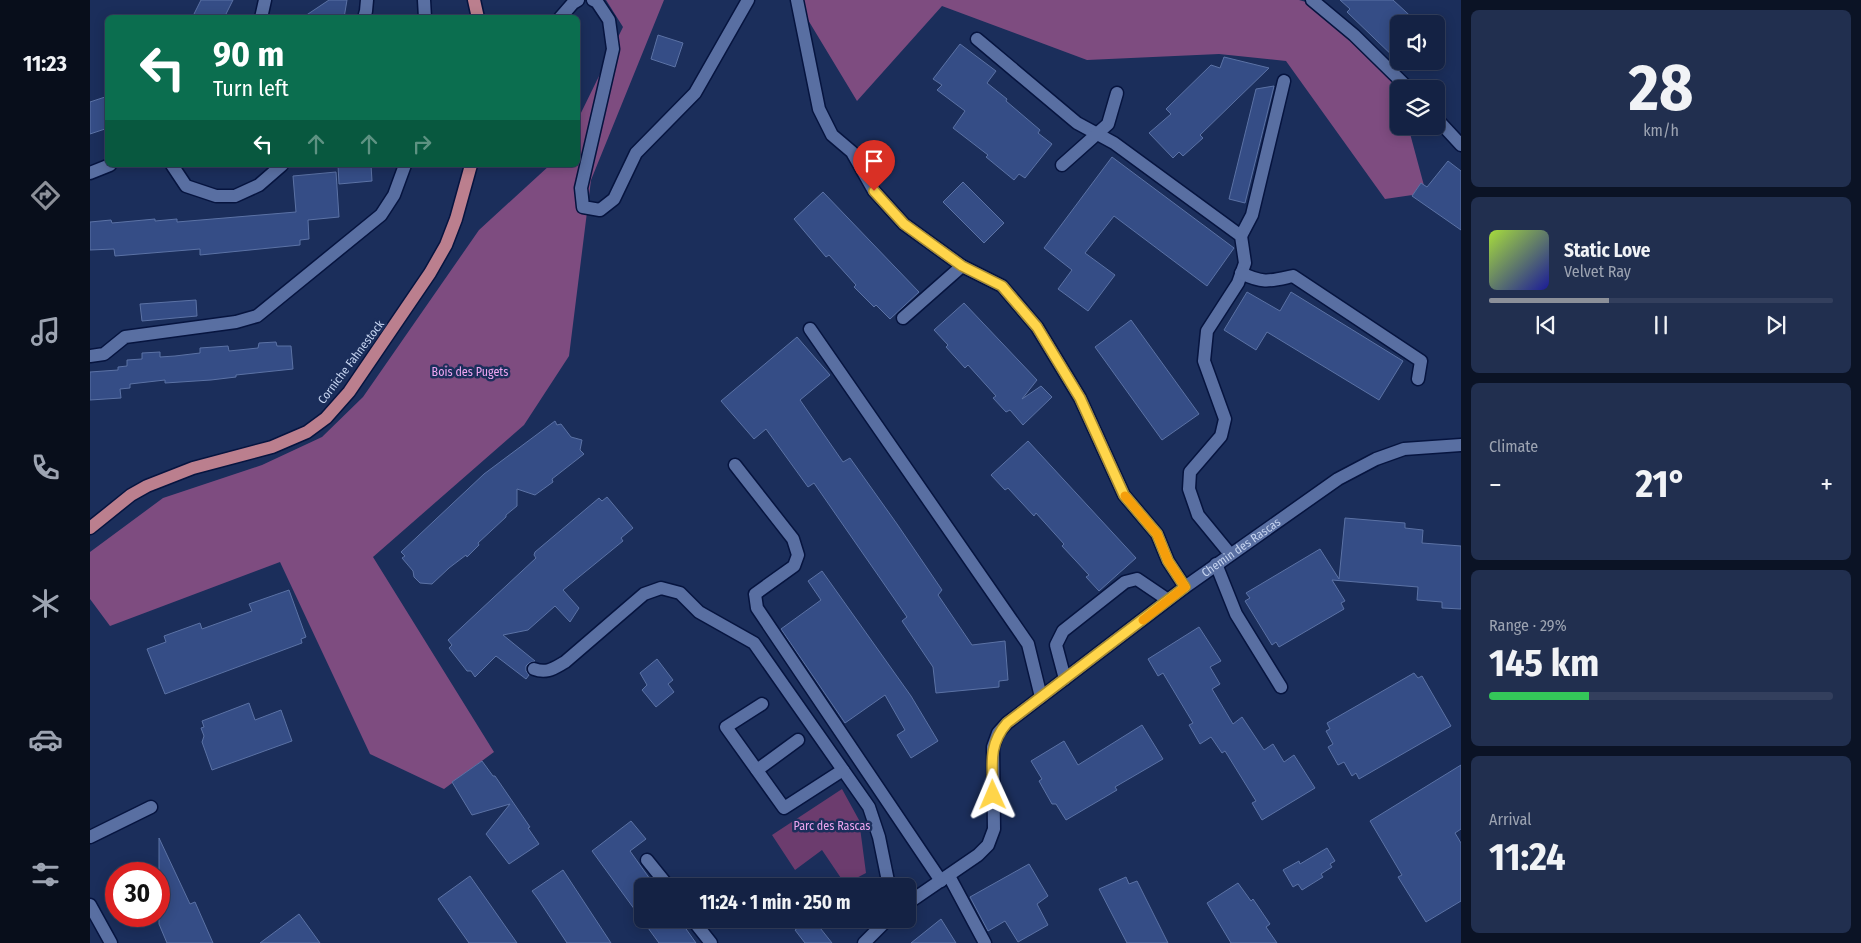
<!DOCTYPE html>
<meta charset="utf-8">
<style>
:root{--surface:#142244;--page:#212f4f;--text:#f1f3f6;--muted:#9da4b2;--line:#333f5d;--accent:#8c9099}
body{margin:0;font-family:"Fira Sans Condensed",sans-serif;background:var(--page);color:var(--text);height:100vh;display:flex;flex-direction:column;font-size:19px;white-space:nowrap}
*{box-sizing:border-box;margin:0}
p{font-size:16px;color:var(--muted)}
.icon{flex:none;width:28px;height:28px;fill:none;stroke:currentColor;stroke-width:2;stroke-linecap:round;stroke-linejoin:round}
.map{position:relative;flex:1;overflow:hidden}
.sheet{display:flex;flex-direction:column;gap:10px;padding:10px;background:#0b1325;width:400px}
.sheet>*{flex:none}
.top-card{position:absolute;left:15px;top:15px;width:475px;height:152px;border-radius:8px;box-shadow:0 2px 12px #0003,0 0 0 1px var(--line);background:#0b6e4f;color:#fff;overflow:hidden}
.controls{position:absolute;left:1300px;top:15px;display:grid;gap:10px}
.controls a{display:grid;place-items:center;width:55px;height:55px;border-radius:8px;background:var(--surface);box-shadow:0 2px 12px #0003,0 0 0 1px var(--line);font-size:25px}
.speed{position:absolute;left:15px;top:862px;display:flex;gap:10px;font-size:25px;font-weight:700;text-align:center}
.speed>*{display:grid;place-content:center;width:65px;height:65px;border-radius:50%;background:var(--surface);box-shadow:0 2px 12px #0003,0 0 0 1px var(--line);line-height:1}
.speed .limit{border:8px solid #d22;background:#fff;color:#111}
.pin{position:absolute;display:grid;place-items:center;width:42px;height:42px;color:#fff;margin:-51px -21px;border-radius:50% 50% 50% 0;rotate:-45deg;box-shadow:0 0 5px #0007}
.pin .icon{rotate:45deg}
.me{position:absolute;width:55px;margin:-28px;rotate:359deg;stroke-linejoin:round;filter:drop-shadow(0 0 4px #0008)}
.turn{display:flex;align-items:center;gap:18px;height:105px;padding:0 25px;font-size:22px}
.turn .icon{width:65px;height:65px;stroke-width:2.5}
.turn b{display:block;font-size:35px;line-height:42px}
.lanes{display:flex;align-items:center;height:48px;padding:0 25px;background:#0003;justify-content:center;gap:25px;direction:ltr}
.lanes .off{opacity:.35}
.big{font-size:38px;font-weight:700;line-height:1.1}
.sheet .card{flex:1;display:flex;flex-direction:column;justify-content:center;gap:8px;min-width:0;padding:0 18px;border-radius:8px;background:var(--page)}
.sheet .dial{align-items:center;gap:0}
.dial b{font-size:65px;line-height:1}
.song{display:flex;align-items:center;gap:15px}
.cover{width:60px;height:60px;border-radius:8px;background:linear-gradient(135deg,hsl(80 70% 55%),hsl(240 70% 35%))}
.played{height:5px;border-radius:2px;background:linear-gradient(90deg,var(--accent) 35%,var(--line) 35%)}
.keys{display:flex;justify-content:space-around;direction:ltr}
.heat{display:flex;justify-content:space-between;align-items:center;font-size:28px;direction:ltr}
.charge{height:8px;border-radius:4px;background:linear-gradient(90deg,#34c759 29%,var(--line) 0)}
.trip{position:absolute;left:544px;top:878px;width:282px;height:50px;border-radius:8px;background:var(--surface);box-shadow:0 2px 12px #0003,0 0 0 1px var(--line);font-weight:700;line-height:50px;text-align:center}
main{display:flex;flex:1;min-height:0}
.tab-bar{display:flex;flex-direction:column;width:90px;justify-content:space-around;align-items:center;background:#080e1b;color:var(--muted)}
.tab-bar .icon{width:35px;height:35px}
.tab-bar .current{color:var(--accent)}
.tab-bar b{font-size:22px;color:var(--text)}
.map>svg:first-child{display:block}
</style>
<main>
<nav class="tab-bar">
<b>11:23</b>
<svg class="icon current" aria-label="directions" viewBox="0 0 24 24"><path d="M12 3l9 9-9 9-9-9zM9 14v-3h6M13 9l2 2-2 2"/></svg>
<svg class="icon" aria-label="music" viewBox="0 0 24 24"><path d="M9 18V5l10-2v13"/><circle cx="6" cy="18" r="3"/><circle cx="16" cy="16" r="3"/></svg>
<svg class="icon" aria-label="phone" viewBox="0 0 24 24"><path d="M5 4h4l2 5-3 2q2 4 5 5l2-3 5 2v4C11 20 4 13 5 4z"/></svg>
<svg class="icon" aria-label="climate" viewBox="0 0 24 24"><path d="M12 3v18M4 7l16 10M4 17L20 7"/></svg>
<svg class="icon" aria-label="car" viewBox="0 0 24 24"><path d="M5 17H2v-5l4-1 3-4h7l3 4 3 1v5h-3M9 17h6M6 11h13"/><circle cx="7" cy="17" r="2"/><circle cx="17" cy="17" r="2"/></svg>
<svg class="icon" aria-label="filters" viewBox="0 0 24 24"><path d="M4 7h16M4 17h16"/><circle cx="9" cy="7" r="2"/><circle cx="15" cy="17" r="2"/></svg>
</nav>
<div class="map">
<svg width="1371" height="943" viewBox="0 0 1371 943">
<rect width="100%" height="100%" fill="#1b2e5b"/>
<path fill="#6c3c6e" d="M752,789L769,820L776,873L755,884L732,850L705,870L682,835Z"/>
<path fill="#7e4c80" d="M516,0H574L501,180L479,356L434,425L283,557L404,752L354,789L280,754L190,562L20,626L0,599V552L73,498L172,465L232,437L273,397L389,230L460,165H488V119L533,27Z
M706,0H1209L1237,8L1306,83L1309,93V126H1318L1336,193L1295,199L1196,61L1129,54L997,60L852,6L767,101Z"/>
<path fill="#354d86" stroke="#5b72a5" d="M111,0H143L134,18H102Z
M239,0H257L254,18H212Z
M1250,0H1303L1329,24H1309V62L1257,12L1260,9Z
M568,35L593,43L585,67L561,59Z
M870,44L906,71L897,83L917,99L916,101L950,130L948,133L962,144L935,178L929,174L924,180L896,157L898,155L863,128L875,111L847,90L852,85L843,79Z
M1134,57L1179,68L1110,135L1113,138L1093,156L1089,152L1083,158L1059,133L1081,114L1076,109L1121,65L1130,68Z
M1184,86L1155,203L1139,199L1166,89Z
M18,96V128L0,134V102Z
M1022,157L1144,248L1117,286L1024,216L995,253L1025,275L998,311L968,289L982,270L954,248Z
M1358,161L1371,171V230L1322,196L1331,183L1337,187Z
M248,165H281L282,181L249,184Z
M246,172L249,217L218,220L219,239L210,240V245L110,255V249L25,256L24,249L0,250V222L21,220L22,223L65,219V221L87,219V222L206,212L203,176Z
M873,182L914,223L894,243L853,202Z
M733,192L829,292L800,319L786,305L784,307L764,287L766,285L739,255L736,257L704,219Z
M1157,292L1190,311L1201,292L1313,361L1289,400L1177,332L1166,350L1134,330Z
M106,300L107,316L52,321L50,304Z
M874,303L947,380L932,399L951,386L962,397L933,425L920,410L916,412L903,398L906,396L878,365L875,368L856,347L858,345L844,330Z
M1041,320L1109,414L1072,440L1005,347Z
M707,337L740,375L710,400L753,462L760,458L807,524L852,590L848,595L882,645L915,641L918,680L909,681V687L846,693L843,667L812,621L817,617L724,483L718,487L676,429L664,439L631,401Z
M186,342L187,346H201L203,369L146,375V377L121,380L75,383V380L40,384V388L30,389L31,398L0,400V372L28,370V367L37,366V360L52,359V353L70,352V357L85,356L110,353V348L138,346L139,351L168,348L169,343Z
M465,421L467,425L471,424L481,437L492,440L490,450L494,454L462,479L463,482L445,495L427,489V506L416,515V517L388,543L389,545L377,557L376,555L359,568L342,584L330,583L324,577L323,571L312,558L315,556L311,552L394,474Z
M938,441L1046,558L1009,591L996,577L999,575L972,546L974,544L946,513L944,516L918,488L915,490L901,475Z
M517,497L543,528L531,538L533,541L473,590L489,608L480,622L465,606L438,630L413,635L445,661L439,663L436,666V671L439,675L436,679L406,656L385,677L381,671H377L359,648L362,645L358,640L446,558L444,555L445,552L509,498L512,501Z
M1255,518L1315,523V528L1333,530L1332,543L1371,546V609L1352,608V602L1327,600L1328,587L1242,580L1255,601L1251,603L1254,609L1189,647L1186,642L1182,645L1155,601L1160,598L1156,593L1230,549L1249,579Z
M732,571L821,696L848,741L821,758L807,735L815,730L795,695L755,723L691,629L731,600L718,581Z
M199,590L216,637L211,639L212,643L75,694L57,649L76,642L74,636L110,623L112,629L162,611L159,604Z
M1109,627L1131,661L1120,667L1130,684L1122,689L1143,724L1152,717L1174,750L1183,744L1194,762L1204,755L1225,788L1172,820L1162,803L1166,801L1135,751L1132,753L1121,737L1110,744L1099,725L1103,723L1073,673L1068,676L1058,659Z
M567,659L583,680L578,684L584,692L566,707L552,690L557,685L550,673Z
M1324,673L1328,678L1332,676L1361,726L1269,779L1266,773L1262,776L1254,762L1248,765L1238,747L1243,744L1236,731L1240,729L1237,723Z
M159,703L165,720L191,710L202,741L122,770L112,742L114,736L111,728L114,727L112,721Z
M1052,725L1073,759L1025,787L1027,790L976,820L966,804H962L949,781L952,779L941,761L974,741L988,765Z
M392,761L403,776H405L440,827L438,828L449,844L419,864L396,834L420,804L382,815L362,782Z
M1371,765V829L1365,833L1371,843V901L1336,922L1308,877L1312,875L1280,821Z
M541,821L556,839L540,851L565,886H552V919H589L606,943H569L502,851Z
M69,838L100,904L105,902L123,943H77L69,924Z
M1237,848L1245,861L1240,864L1242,867L1231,874L1233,877L1212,890L1208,884L1203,887L1193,870L1209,861L1210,864Z
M939,864L958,896L947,904L958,925L928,942L915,921L898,931L880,897Z
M473,870L521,943H477L448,899L442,891Z
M380,876L427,943H379L348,899Z
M1036,877L1039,884L1047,881L1078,943H1037L1009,889Z
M1148,883L1161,901L1163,899L1180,924L1176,927L1187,943H1141L1117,903Z
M209,914L230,943H170Z
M720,919H723L742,943H715L705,930Z
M851,919L866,943H821Z"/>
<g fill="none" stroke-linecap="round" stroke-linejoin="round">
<g stroke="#06143f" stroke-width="15">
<g id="minor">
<path d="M334,0L335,18"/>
<path d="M503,0L507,2L519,20L523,49L491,188L493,207L510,210L524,199L546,153L605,93L658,0"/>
<path d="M707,0L729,109L742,135L762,152L784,191L814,224L872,266L912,286L947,327L990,398L1034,495L1067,534L1078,561L1095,587"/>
<path d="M1222,0L1264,35L1319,89"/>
<path d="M171,18L175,0"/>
<path d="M274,18L276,11L277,0"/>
<path d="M470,18L483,3L488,0"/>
<path d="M887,39L987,123L1024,143L1151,236L1155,263L1148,283L1117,331L1114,361L1135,419L1131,436L1100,472L1099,489L1108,515L1140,554"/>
<path d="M1346,118L1371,145"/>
<path d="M82,165L96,186L126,196H145L169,185L192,165"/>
<path d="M972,165L1018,124L1027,93"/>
<path d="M0,173L20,165"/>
<path d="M1151,236L1162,215L1194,81"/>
<path d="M1151,273C1174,284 1180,281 1203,276L1331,361L1328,379"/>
<path d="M813,318L872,266"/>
<path d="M720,329L938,644L951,697"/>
<path d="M0,356L14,354L35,337L146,322L167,316L291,215L304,195L315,165"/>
<path d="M645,465L703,539L708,555L704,566L665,594L667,608L851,881"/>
<path d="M1126,564L1146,614L1191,687"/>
<path d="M444,669C457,674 464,668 475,662L554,594L571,588L590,593L609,612L664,643L779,807L789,837L799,886"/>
<path d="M975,679L966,645L973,631L1035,582L1047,579L1078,600"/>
<path d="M672,704L636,727L694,808L753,770"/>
<path d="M667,770L708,740"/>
<path d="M0,837L61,807"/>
<path d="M557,860L578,886"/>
<path d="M859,876L895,943"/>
<path id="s1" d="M818,903L888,855L898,845L904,829L903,747L908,733L917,723L1095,587L1248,479L1286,459L1314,449L1371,445"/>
<path d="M0,905L21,943"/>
<path d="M602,919L621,943"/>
<path d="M774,943L798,919"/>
</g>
</g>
<g stroke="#06143f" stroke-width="15">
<path id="major" d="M384,0L388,18
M0,528L41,495L57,486L103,468L182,447L217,432L236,418L259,392L340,273L356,245L366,219L381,165"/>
</g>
<use href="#minor" stroke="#596fa2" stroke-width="12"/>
<use href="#major" stroke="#bb7f8e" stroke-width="12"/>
</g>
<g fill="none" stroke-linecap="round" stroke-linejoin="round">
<g stroke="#a68a30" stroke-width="12">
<path id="route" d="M784,191L814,224L872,266L912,286L947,327L990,398L1034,495L1067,534L1078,561L1095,587L917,723C897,746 903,767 903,795"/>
</g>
<use href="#route" stroke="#ffd54a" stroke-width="9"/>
<path stroke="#f59e0b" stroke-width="9" d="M1035,496L1067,534L1078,561L1095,587L1053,620"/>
</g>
<g text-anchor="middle" stroke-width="5" stroke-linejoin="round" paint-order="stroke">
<g font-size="12" fill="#c5d3ef" stroke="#1b2e5b">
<text transform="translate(261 362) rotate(-53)" y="4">Corniche Fahnestock</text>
<text dy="4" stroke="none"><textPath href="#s1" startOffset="519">Chemin des Rascas</textPath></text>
</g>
<g font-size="12" fill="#eda5f0" stroke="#1b2e5b">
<text x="380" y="376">Bois des Pugets</text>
<text x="742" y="830">Parc des Rascas</text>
</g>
</g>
</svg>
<div class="controls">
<a><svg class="icon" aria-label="sound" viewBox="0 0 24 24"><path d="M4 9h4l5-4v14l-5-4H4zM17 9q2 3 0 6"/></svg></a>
<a><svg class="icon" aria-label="layers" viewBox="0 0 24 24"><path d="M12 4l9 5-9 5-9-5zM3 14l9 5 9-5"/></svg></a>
</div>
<div class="speed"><div class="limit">30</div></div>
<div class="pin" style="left:784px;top:191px;background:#d93025"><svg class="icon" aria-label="arrive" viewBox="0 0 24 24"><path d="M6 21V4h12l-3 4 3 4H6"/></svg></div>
<svg class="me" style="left:903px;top:795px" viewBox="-20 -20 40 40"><path d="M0-17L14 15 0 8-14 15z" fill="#ffd54a" stroke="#fff" stroke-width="4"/></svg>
<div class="trip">11:24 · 1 min · 250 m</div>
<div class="top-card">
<div class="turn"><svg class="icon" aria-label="left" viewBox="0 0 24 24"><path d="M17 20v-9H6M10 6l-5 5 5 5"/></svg><div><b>90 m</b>Turn left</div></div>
<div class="lanes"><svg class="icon" aria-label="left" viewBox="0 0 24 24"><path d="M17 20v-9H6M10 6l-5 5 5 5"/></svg><svg class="icon off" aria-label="ahead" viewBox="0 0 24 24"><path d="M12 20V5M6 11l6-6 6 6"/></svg><svg class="icon off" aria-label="ahead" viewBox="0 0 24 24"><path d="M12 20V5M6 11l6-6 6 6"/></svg><svg class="icon off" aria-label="right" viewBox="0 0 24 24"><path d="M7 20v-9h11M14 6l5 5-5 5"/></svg></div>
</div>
</div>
<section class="sheet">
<div class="card dial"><b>28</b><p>km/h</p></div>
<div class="card">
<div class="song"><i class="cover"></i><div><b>Static Love</b><p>Velvet Ray</p></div></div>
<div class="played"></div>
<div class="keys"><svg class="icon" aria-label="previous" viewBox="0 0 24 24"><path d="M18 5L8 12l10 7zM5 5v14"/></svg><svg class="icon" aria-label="pause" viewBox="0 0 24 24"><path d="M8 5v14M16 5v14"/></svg><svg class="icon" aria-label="next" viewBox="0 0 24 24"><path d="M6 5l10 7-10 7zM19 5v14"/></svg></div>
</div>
<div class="card"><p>Climate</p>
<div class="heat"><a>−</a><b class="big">21°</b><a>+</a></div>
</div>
<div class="card"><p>Range · 29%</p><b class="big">145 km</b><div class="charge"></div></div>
<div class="card"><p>Arrival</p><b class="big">11:24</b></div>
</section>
</main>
